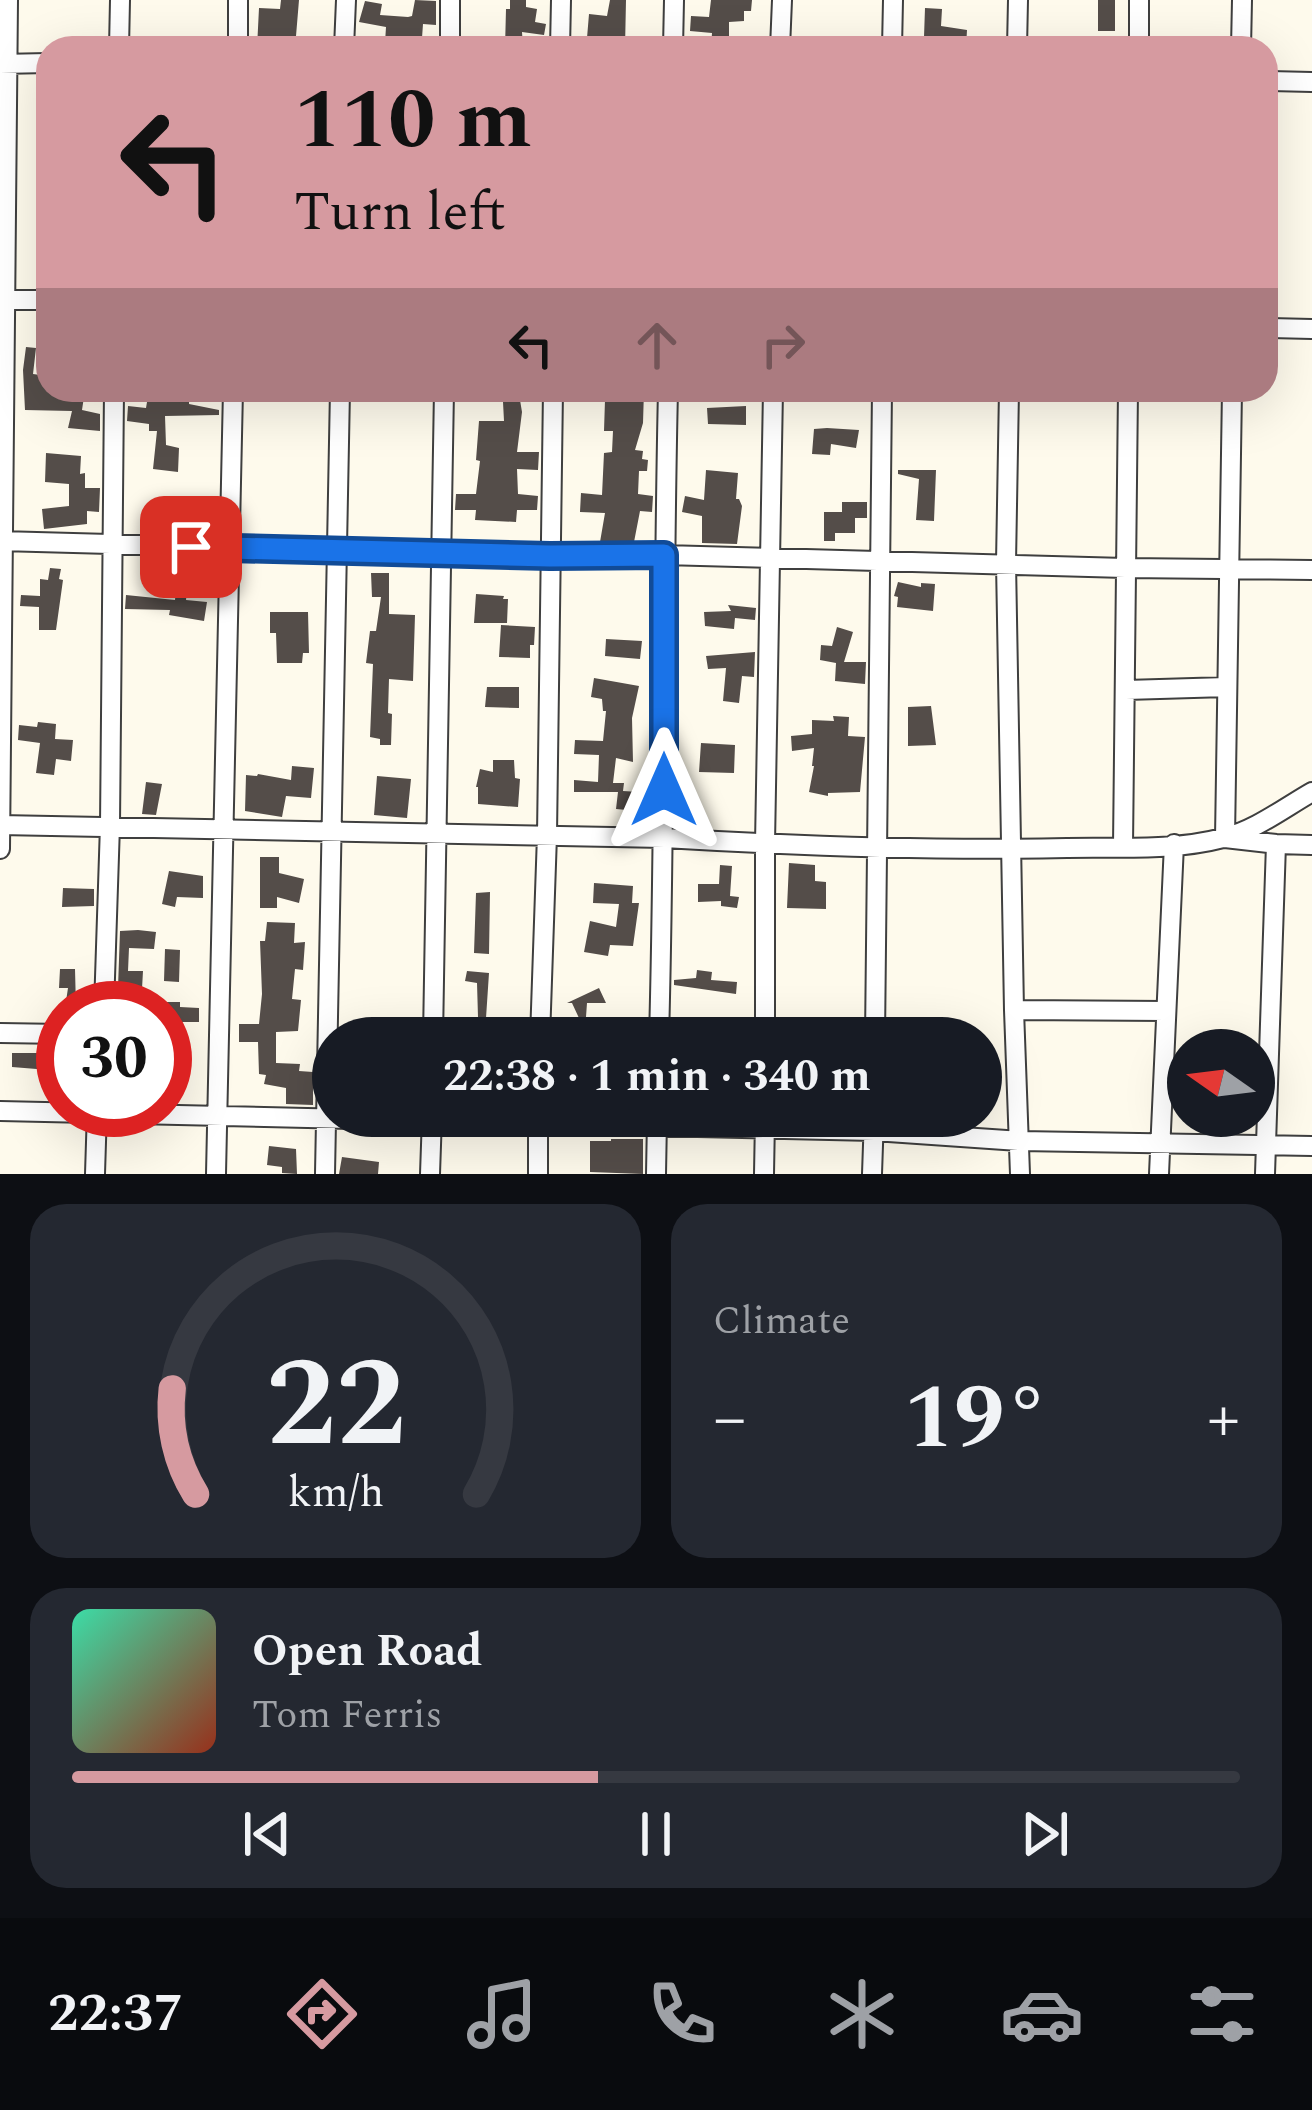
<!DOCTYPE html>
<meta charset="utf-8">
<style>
:root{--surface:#171b24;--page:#242831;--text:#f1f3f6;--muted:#9ea1a6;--line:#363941;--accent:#d69aa0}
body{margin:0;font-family:Spectral,serif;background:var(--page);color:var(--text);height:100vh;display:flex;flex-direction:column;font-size:45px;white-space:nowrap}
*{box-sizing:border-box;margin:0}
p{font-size:39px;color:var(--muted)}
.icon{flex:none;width:66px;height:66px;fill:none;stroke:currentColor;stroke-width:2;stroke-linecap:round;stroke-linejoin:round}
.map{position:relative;height:1174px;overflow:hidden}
.side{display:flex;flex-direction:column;gap:30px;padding:30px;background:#0d0f14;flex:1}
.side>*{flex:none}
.hud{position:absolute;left:36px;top:36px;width:1242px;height:366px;border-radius:36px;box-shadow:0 12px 48px #0002;background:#d69aa0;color:#111;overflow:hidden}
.needle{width:78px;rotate:284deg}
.tools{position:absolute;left:1167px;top:1029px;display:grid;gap:24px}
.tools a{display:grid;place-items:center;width:108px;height:108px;border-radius:50%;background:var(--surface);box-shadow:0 12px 48px #0002;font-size:60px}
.speed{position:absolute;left:36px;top:981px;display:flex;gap:24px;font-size:60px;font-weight:700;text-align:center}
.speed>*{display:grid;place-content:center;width:156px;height:156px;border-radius:50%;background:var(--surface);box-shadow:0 12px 48px #0002;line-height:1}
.speed .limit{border:18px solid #d22;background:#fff;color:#111}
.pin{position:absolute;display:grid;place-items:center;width:102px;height:102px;color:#fff;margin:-51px;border-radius:24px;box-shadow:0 6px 18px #0006}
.me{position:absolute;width:132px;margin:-66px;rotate:0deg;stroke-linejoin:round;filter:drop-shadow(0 0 9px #0008)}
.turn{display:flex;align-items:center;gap:42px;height:252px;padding:0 60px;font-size:54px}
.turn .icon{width:156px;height:156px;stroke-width:2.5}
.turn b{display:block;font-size:84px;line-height:102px}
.lanes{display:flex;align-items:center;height:114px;padding:0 60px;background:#0003;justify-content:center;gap:60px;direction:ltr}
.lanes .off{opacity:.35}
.big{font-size:90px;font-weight:700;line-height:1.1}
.side .widget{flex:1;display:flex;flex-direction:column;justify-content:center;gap:18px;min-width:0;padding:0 42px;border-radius:36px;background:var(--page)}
.side .dial{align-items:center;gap:0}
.dial svg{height:312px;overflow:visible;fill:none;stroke:var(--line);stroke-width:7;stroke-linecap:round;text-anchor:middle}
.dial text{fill:var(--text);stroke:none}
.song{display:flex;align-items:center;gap:36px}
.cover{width:144px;height:144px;border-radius:18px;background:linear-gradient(135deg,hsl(160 70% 55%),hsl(10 70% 35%))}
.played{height:12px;border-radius:6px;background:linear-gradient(90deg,var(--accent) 45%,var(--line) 45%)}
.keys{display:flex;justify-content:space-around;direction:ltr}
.heat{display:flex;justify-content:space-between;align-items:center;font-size:66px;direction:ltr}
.side .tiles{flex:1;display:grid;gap:30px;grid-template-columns:1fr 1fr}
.widget:last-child{grid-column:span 2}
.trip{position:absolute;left:312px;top:1017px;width:690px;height:120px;border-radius:60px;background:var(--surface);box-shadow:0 12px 48px #0002;font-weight:700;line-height:120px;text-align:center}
.tab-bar{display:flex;height:192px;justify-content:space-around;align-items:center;background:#090b0e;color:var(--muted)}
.tab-bar .icon{width:84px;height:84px}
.tab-bar .current{color:var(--accent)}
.tab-bar b{font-size:54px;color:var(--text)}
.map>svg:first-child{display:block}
</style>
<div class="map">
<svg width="1312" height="1174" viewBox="0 0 1312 1174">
<rect width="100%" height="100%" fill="#fefaec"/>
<path fill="#544d49" d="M281,0H299L295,48H257L259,8L280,9Z
M415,0L436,1V25L423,24L422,38L397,37V43H385L386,27L359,22L365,1L382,4L380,15L408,17L412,16Z
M510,0H526V7L537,9L535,22L546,24L544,35L522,32L523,47L505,48L506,9H510Z
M610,0H626L625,48H607V40L587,38L589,14L607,16Z
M711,0H752L751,11H744V21L729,22V48H711L712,33L690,31L691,16L709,17Z
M1098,0H1115V31H1098Z
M925,8L942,9L941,26L967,30L966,48H950V38L924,37Z
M26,347L36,348L33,374L48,376V390H85L82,410L100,414V431L68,428L72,411L25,410L23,370Z
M629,390H644L643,423L635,450L643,451L642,459L648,460L647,471H639L638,494L653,496L652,512L640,511L634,542H600L605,513L580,512L581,493L602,495L604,453L612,452L613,431H604L605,400L629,399Z
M189,395V404L219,410V415L165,416L166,445L179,448L178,472L153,469L157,431H149V424L127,421L128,406L146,408L148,396Z
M520,400L522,412L517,452H539L538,470L517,469L518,494L538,496L537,510H517L516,522L475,520L476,510H455L456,494H476L480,461L476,460L479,421H504L503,402Z
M746,406V425L708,424L707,408Z
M827,428L859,430L856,448L831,444L830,455L812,454L814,429Z
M46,453L81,456L80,474L85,473V488H100L99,512L87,511V524L44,529L42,509L69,506V484L45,482Z
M706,470L738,473L736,499H739L742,506L737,544L702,543V516L682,512L685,496L704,500Z
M898,470H936L934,521L916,520L919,479L898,474Z
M842,502H867V518H855V533H835V541H824V512H842Z
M50,568L61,569L59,579L63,580L56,630H39V607L20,606L21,595L40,596V579L48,580Z
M371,573H389V614L415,615L413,681L389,679L388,713L392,714L391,745H380V739L370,737L373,664L366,663L370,631H376L381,597H372Z
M898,582L921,587V583L935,584L933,611L897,607L898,597L894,596Z
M176,589L187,590L186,600L207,602L204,621L169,615L170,610L125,609L126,595L175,600Z
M476,594L504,596L503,599H508L507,623H474Z
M728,605L756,608L755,620L735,618L734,629L705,626L704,612L731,611Z
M270,612H308L309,653H303L302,663H277L276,633H270Z
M501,625L535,627L534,645H530V658L499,657Z
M837,627L853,632L844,662H866L865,684L835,681L836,663L820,660L821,645L832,646Z
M606,639L642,641L640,659L605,656Z
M755,652L754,677L742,676L739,703L723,701L726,668L708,669L706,656Z
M594,678L639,686L632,718L633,762L616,758L613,783H624L623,791L639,792L640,773H650L649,812L616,809L618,792H574V780L598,782L599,755L574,754L575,740L603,741L606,711H603L602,699L591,697Z
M487,687H519V708L485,707Z
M931,706L936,745L908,746V707Z
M833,716L849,717L848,736L865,737L860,792L828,793V796L809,792L814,766H812L814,748L792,751L791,736L812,734V720L834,721Z
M38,722L56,724L55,739L73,740L71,761L56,759L54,775L36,773L40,743L18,740L19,725L37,727Z
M701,743L735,745L734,773L699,772Z
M493,760H514L515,778L520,779L518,807L478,804V787H476L480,769L493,772Z
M292,766L314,768L311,798L286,796L282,817L245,811L246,775L257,776L258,774L291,780Z
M377,776L411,779L407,818L374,815Z
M146,782L162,784L156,815L142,814Z
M260,857H279V873L304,879L299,903L277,897V908H260Z
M789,863L815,865V881L826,882V909L787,908Z
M720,865L732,866L730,896L739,897L737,908L721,906V901L698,902V884H719Z
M169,871L203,876V898L177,897L175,907L162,904Z
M594,883L633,886L632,903H639L633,946L610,945L608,956L584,952L590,921L616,927L619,904L593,903Z
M63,888L94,889V906L62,907Z
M490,892L489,954L474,953L476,893Z
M267,922L295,923L294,943L305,942L303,970L295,969L292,999L301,1000L298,1031L276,1032V1063L300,1064L299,1071L313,1072V1105L286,1104V1088L264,1084L266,1075L259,1074L258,1042H239V1024H259L262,994L260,941H265Z
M138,930L156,932L154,949L129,948L128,971H143L142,989L118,988L120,931Z
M165,949L180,950L179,982L164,981Z
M60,969H75L76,1008H65L68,988H59Z
M697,970L712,972L711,980L737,982L736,994L674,985V980L696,978Z
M467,971L489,973L486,1018L478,1017L477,983L465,981Z
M599,988L606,1003H587L585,1031L572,1003H567Z
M165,1002H180V1007L199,1008V1022H180L179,1044H165Z
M39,1047H50L49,1070L12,1067V1053H39Z
M611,1139H643V1174L590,1172V1141H611Z
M269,1146L296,1149L297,1174L282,1173V1167L267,1165Z
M342,1157L379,1162L378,1174H339Z"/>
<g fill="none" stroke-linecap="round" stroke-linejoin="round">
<g stroke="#3f3f3f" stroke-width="22">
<path id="minor" d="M238,0V48
M119,48L120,0
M344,48L346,0
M450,48V0
M560,48L561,0
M673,48L674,0
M780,48L782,0
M892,48L893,0
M1017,48L1018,0
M1139,48V0
M1241,48L1242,0
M0,64L48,63
M1266,81L1312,82
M0,300H48
M1266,328L1312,329
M1009,390L1006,563L1014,1010L1020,1174
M1232,390L1225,838L1276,844L1312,845
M0,541L550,556L664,555L1125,568L1312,570
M1126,690L1227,687
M0,825L664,838C798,846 933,851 1067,848C1118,847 1174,851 1223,838C1254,831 1284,808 1312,792
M1123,846L1128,390
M0,849L8,0
M104,1008L110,825L114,390
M1014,1010L1166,1011
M0,1033L63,1034
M659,1033L765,1032
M433,1038L444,390
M540,1038L547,835L553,390
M659,1038C665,822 663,606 668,390
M765,1038V844L773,390
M875,1038L882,390
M0,1111L874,1131L1020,1141L1312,1146
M538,1116V1174
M95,1174L97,1110
M216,1174L233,390
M325,1174L340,390
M430,1174L432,1116
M656,1174L657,1119
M764,1174L765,1119
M872,1174L874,1116
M1159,1174L1174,844
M1265,1174L1276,844"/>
</g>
<use href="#minor" stroke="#fff" stroke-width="18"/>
</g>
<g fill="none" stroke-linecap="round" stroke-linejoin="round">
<g stroke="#114b97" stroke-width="30">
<path id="route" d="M191,547L550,556L664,555V790"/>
</g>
<use href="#route" stroke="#1a73e8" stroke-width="21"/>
</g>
</svg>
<div class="tools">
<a><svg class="needle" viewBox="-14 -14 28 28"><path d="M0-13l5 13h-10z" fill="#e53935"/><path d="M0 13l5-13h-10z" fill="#9ea1a6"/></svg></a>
</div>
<div class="speed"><div class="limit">30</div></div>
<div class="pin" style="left:191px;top:547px;background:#d93025"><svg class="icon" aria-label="arrive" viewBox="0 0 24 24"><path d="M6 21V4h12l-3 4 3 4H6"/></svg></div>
<svg class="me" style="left:664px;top:790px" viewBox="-20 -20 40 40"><path d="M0-17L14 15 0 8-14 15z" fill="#1a73e8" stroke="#fff" stroke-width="4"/></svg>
<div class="trip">22:38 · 1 min · 340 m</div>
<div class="hud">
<div class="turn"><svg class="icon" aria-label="left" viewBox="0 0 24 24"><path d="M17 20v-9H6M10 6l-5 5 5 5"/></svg><div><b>110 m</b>Turn left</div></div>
<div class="lanes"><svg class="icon" aria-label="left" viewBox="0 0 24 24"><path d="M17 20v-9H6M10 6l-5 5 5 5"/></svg><svg class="icon off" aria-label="ahead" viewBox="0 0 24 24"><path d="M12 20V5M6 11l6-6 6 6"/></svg><svg class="icon off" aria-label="right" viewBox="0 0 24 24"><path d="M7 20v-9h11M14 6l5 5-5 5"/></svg></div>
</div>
</div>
<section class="side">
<div class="tiles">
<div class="widget dial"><svg viewBox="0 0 100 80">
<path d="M14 69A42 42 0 1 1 86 69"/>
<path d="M14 69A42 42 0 0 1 8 42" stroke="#d69aa0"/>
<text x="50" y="56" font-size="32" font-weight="700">22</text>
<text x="50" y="72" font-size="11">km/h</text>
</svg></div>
<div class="widget"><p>Climate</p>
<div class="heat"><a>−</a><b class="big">19°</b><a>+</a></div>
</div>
<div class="widget">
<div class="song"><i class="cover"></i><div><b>Open Road</b><p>Tom Ferris</p></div></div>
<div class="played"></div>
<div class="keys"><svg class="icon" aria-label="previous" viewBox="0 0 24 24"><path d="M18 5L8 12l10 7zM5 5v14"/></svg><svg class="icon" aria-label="pause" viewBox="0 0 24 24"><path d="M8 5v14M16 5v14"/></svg><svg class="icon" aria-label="next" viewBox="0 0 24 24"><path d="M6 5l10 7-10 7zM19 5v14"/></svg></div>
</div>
</div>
</section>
<nav class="tab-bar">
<b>22:37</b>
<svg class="icon current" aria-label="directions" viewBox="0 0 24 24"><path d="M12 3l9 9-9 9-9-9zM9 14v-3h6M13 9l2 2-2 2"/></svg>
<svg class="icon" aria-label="music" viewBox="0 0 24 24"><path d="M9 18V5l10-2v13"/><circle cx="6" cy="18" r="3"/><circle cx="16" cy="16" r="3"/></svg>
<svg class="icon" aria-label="phone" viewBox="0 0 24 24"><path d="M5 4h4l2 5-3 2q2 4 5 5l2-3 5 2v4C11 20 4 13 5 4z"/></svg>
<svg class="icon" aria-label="climate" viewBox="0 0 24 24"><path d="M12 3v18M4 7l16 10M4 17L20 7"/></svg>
<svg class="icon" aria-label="car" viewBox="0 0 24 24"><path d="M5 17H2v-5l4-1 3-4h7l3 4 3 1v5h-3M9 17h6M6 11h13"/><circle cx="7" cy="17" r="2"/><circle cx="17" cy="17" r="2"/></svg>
<svg class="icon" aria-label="filters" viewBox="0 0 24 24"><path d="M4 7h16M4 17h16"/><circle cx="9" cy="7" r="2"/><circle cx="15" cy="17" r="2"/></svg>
</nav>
